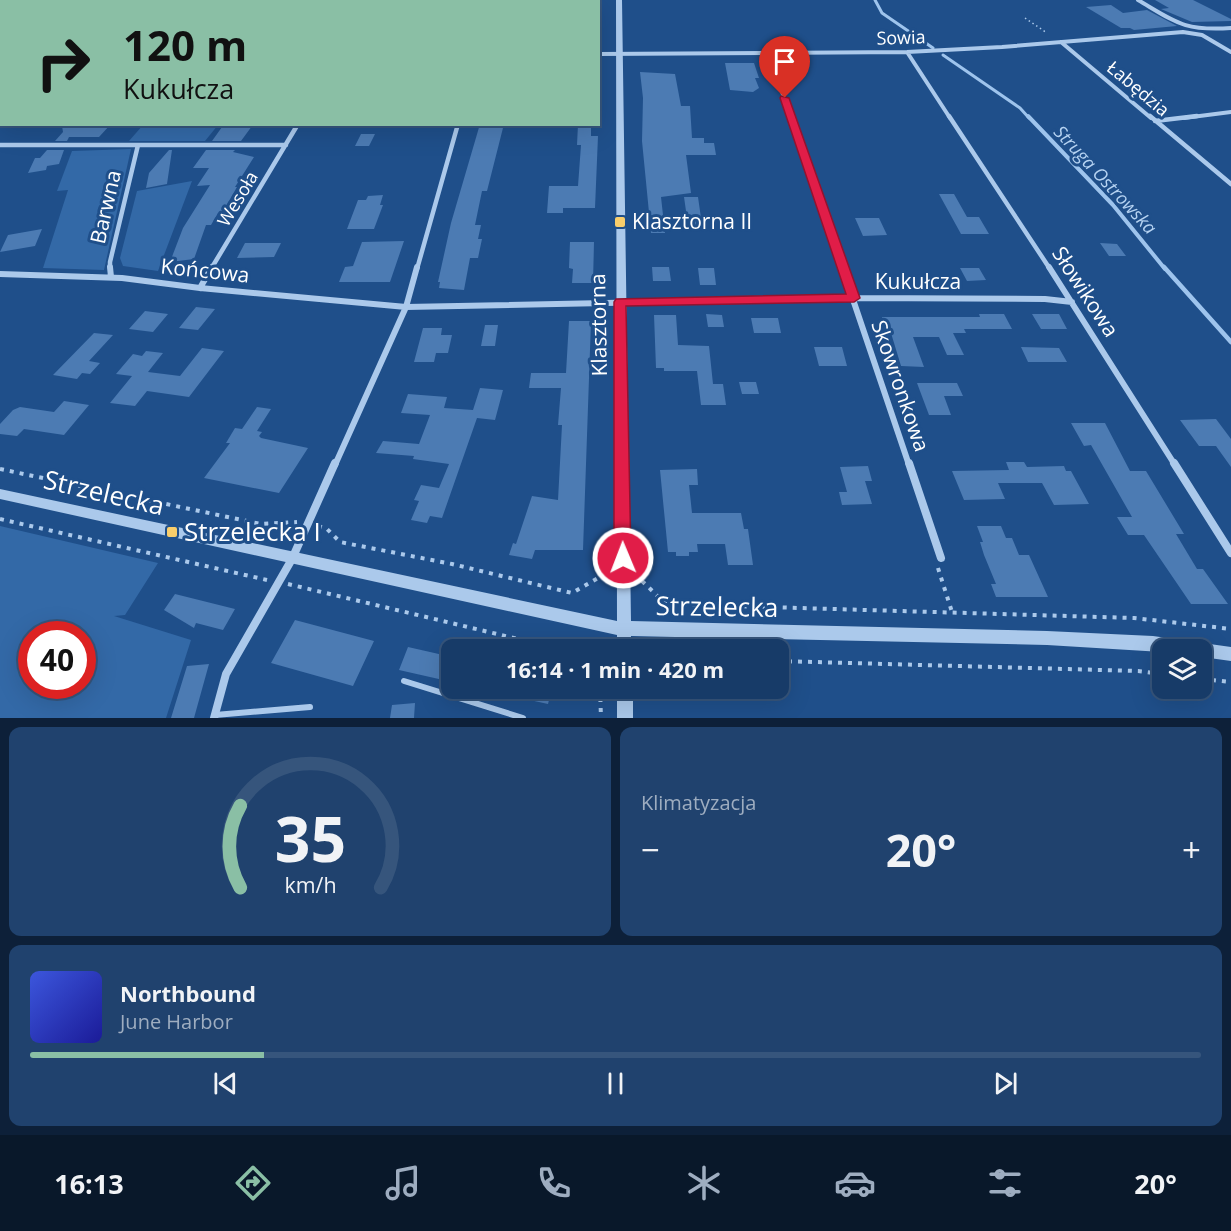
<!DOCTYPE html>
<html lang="pl">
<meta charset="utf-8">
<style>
:root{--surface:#173b68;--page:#20426e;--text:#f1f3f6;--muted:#9eadc0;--line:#36557c;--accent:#8abfa5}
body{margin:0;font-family:"Open Sans",sans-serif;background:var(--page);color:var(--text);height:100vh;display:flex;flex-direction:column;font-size:22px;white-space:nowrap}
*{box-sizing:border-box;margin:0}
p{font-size:20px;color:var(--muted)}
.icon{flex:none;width:33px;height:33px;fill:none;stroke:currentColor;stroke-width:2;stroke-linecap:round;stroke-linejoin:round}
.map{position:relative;height:718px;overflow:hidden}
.sheet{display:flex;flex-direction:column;gap:9px;padding:9px;background:#0d2039;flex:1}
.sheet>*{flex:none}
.hud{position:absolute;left:0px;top:0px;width:600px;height:126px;box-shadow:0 6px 24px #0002,0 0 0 2px var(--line);background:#8abfa5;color:#111;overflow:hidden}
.tools{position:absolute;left:1152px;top:639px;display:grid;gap:12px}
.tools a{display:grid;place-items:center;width:60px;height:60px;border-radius:12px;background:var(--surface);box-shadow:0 6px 24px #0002,0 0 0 2px var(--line);font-size:30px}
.speed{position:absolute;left:18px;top:621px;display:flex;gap:12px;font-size:30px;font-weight:700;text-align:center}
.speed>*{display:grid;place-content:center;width:78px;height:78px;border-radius:50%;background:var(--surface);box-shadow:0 6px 24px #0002,0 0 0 2px var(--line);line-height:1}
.speed .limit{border:9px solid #d22;background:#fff;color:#111}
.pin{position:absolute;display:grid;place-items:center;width:51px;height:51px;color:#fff;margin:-62px -26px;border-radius:50% 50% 50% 0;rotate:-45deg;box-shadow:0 0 6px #0007}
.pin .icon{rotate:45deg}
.me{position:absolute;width:66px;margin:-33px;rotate:359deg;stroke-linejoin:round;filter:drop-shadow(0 0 4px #0008)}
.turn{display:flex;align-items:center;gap:21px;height:126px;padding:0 24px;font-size:27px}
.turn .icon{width:78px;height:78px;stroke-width:2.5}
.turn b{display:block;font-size:42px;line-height:51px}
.big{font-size:45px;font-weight:700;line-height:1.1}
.sheet .widget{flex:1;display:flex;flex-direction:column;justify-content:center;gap:9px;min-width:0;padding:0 21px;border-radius:12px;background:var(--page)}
.sheet .dial{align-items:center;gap:0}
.dial svg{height:156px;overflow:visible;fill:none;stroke:var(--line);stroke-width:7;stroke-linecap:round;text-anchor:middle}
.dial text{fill:var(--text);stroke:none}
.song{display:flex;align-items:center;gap:18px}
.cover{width:72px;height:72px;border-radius:9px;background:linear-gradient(135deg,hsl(230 70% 55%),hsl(240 70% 35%))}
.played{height:6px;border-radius:3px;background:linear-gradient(90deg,var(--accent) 20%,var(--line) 20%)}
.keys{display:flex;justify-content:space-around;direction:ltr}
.heat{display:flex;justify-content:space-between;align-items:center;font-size:33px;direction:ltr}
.sheet .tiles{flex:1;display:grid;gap:9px;grid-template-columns:1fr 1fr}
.widget:last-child{grid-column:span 2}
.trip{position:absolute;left:441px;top:639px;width:348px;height:60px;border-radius:12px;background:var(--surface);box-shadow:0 6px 24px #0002,0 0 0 2px var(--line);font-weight:700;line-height:60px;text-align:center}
.menu{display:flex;height:96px;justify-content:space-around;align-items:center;background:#09182a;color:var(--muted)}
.menu .icon{width:42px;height:42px}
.menu .selected{color:var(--accent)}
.menu b{font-size:27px;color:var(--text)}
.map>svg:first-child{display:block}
</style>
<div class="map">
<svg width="1231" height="718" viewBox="0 0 1231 718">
<rect width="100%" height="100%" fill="#1f4f8a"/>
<path fill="#3369a7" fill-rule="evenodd" d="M143,125V124L218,125L205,141H129Z
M131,149L104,270L43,268L68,190L57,191L72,151Z
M192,181L158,271L123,266L120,258L137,191Z
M0,526L158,563L125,615L114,616L191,640L166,718H0ZM32,634H82V686H32Z"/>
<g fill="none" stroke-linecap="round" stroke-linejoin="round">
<path stroke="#9ec4ed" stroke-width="3" d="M875,0L882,13L933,48
M943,55L1020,108L1029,118"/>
<path stroke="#9ec4ed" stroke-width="4" d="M1028,116L1113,205L1165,269"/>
<path stroke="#9ec4ed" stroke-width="4.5" d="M1164,267L1231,342"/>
</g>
<path fill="#4c7bb3" d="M1155,0H1193L1231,19V21L1192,22L1161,9L1169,8Z
M1111,5L1123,13L1147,10L1177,26L1134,30L1130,28H1121L1086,7Z
M725,63H754L759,78H755L759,88L753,92L730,90Z
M640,72L675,74L681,106H690L692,138H704V143H714L716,155H686L691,193L661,197L665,233H651L642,141L643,98Z
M69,124L72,125L111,124L99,137H69L67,141H55L63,132L62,126Z
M480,124H504L487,191H482L475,225H481L478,239H482L478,258H470L464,290L439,288L440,282H438L451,223Z
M578,124H591V136H598L595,208H563V213H547L549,186H578L581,145H577Z
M252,126L241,141H212L222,127Z
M361,134H375L369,146H355Z
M47,150H64L59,164L47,166L46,170L28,173L35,158H40Z
M169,150H172L167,184L146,188L149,173Z
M206,150H235L233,152L254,157L235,187H237L222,213H218L211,225H206L194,259L170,262L183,228L210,185L197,186L209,168H193Z
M939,194H954L967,217H979L989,234H961Z
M383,195L380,205H383L374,229H347L358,200H366L368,196Z
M684,197H698L702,225H688Z
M855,218H879L887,235L863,236Z
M42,229L35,246L0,252L8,235Z
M404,241L390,282H339L345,267L353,266L362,242Z
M570,242H594L593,283H572L573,269L569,268Z
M245,243H281L274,257L237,258Z
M1100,243L1117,244L1126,256H1109Z
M652,267H669L671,281H653Z
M698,268H714L716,285H700Z
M960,268H979L986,280L967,281Z
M196,307L215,309L198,330L179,328Z
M145,311L168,314L153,332L129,329Z
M706,314L722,315L724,327H708Z
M979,314H1004L1012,329H964L966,333H953L964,355H947L939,337H913L924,367L901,366L891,333H888L882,317H980Z
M1032,314H1059L1067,329H1041Z
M654,315H676L678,345L709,346L713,384H723L726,405H701L697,371H664V368H656Z
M751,318H778L781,333H754Z
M569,321H591L583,550H535L532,559L509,555L513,543L516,544L532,496L558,500L562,425H558L561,388H529L531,373H566Z
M485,325H498L495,346H481Z
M423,328H442L441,335H452L448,353H436L434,362H414Z
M94,333L113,335L89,361L100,363L90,374L82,373L77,379L53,375Z
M814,347H842L847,366H819Z
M1021,347L1059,348L1067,362H1028Z
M202,348L224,351L189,397L147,391L135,406L110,403L132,376L116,374L133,354L142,356L146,351L163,353L148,372L180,376Z
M739,382H756L759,394H742Z
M917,383H957L963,396H944L951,415H929Z
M480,388L503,390L495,420L477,418L442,518L430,516L427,523L411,520L419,501L414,500L421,485L439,488L449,464L413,459L414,456L376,453L383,441L419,444L430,415L401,413L408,394L447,397L444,408L473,410Z
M64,401L89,405L64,435L24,429L17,436L0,434V424L13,410L20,407L54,412Z
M257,407L271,409L257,431L262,432L259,436L261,438L308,448L279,493L204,478L230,443H226L235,428L242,429Z
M1216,419L1231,439V467L1216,446H1199L1180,420Z
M1071,423H1105L1130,471H1146L1184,534H1176L1197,569H1203L1228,604H1191L1144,535H1128L1117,517H1132L1091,445L1084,446Z
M1006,462H1024L1027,467L1064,466L1066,471H1071L1089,504L1054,505L1042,483H998L1005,499L964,500L952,471L1009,470Z
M868,466L872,481H865L872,504L842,505L839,492H847L840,467Z
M697,469L698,485H689L692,513H741L744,529H748L753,565H728L725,544H697L698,552H689V556H676V552H668L660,470Z
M977,526H1001L1006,538H1012L1019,555H1029L1048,597H996L991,584H996L984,555L980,542H983Z
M175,594L235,609L223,630L196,623L194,628L164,610Z
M295,620L374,641L353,686L271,663Z
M408,647L452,657V682L399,670Z
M209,664L194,718H171L187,666Z
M503,688H552L548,704L502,694Z
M415,703L414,718H390L392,705Z"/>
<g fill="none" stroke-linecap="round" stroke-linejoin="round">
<path stroke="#abc9eb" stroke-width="1.5" stroke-dasharray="1.5 3" stroke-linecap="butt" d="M1025,18L1047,33"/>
<path stroke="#abc9eb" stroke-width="4" stroke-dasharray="4 6" stroke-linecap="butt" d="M0,469L261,524L297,522
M0,519L267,580
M318,526L327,529L340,542L452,564L572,593L600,577
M938,568L952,612
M642,581L666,604L1134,618L1231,629
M288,584L564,650
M778,661L1138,671L1162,674
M1202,679L1231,682
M600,688L601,718"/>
<path stroke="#abc9eb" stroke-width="6" d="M404,681L523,718
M215,715L310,707"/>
<path stroke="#abc9eb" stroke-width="4" d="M1138,0C1177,23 1184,31 1231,28
M1061,42L1151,118
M907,52L950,118
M769,53L791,118
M598,54L907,52L1002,47L1183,32L1202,35L1231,52
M0,56L2,54
M1184,118L1231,112"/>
<path stroke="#abc9eb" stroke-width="4.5" d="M790,116L842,269
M949,116L1050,269
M1150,116L1231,184
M1155,121L1197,116
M0,145H286
M110,269V262L138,145
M211,269L298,124
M417,269L458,124"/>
<path stroke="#abc9eb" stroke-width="6" d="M110,267L111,277
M842,267L909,465
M1049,267L1175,465
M0,274L122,278L200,288L406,307L853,298L1045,299L1072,302
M200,288L212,267
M335,465L406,307L417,267"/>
<path stroke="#abc9eb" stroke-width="8" d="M909,463L941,558
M1174,463L1231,553
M214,718L226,674L292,559L335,463"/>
<path fill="#abc9eb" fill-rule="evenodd" d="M616,0H622L631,621L1047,631L1153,636L1231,647V661L1202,657V650H1162V652L1047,645L631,636V650H617V635L0,499V489L617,621Z
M617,688H633V718H617Z"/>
</g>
<path fill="#e11d48" stroke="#92132f" stroke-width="1.5" d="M781,96L789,98L860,298L854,302L626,306L631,558L629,564L623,566L617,564L614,558V302L616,299L846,294L780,98Z"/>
<g fill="#f9ce6b" stroke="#1f4f8a" stroke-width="2">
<rect x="614" y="216" width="12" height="12" rx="3"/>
<rect x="166" y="526" width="12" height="12" rx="3"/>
</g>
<g text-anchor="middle" stroke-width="6" stroke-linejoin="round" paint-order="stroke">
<g font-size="18" fill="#fff" stroke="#1f4f8a">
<text transform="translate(901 38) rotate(-2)" y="6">Sowia</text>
<text transform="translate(1138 89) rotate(40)" y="6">Łabędzia</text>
<text transform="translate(238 199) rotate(-59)" y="6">Wesoła</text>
</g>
<g font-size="18" font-style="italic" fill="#b6d3f2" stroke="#1f4f8a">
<text transform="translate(1105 180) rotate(47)" y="6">Struga Ostrowska</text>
</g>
<g font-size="21" fill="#fff" stroke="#1f4f8a">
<text transform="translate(106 207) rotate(-77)" y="7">Barwna</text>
<text transform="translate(205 271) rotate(6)" y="7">Końcowa</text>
<text x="918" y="289">Kukułcza</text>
<text transform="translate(1085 292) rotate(57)" y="7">Słowikowa</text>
<text transform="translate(599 325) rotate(-91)" y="7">Klasztorna</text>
<text transform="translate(900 386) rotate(71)" y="7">Skowronkowa</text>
</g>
<g font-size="21" fill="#fff" stroke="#1f4f8a" text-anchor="start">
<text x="632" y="229">Klasztorna II</text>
</g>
<g font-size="26" fill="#fff" stroke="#1f4f8a">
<text transform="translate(104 493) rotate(13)" y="9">Strzelecka</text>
<text transform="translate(717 607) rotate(1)" y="9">Strzelecka</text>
</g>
<g font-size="26" fill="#fff" stroke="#1f4f8a" text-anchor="start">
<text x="184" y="541">Strzelecka I</text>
</g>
</g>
</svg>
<div class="tools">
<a><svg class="icon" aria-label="layers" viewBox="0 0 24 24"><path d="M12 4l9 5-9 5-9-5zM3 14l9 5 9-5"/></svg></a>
</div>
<div class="speed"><div class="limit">40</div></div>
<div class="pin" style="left:785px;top:98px;background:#d93025"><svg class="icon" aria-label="arrive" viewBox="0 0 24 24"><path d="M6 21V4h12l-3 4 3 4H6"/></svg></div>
<svg class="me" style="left:623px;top:558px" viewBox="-20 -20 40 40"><circle r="17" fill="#e11d48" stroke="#fff" stroke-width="3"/><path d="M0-11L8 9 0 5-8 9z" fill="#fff"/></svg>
<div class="trip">16:14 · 1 min · 420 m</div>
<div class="hud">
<div class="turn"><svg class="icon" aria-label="right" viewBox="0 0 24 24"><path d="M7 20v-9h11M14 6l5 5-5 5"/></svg><div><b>120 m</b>Kukułcza</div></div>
</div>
</div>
<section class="sheet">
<div class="tiles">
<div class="widget dial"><svg viewBox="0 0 100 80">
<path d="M14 69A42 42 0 1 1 86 69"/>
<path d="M14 69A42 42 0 0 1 14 27" stroke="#8abfa5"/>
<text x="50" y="56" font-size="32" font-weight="700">35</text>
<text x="50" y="72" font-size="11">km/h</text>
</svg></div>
<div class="widget"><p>Klimatyzacja</p>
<div class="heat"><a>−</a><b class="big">20°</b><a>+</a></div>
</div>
<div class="widget">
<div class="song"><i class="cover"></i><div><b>Northbound</b><p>June Harbor</p></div></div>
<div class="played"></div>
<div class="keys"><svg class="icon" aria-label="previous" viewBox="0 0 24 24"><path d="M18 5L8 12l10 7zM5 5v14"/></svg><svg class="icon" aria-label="pause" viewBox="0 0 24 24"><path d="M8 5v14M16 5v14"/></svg><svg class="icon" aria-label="next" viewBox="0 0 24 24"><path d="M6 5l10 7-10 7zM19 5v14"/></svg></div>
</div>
</div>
</section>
<nav class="menu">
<b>16:13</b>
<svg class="icon selected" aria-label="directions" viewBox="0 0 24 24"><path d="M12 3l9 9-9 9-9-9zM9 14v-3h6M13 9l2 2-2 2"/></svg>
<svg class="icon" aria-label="music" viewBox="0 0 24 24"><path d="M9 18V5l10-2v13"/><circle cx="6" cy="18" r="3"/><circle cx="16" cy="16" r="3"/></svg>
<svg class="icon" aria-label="phone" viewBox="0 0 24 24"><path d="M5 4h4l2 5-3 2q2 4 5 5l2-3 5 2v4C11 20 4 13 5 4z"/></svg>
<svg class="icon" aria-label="climate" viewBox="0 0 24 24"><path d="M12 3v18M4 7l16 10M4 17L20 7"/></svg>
<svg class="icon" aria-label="car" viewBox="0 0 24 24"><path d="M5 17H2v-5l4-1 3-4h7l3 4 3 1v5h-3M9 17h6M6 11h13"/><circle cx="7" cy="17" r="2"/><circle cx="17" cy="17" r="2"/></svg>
<svg class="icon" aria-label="filters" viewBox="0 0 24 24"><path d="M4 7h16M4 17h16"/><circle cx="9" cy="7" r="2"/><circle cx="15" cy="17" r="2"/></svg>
<b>20°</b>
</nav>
